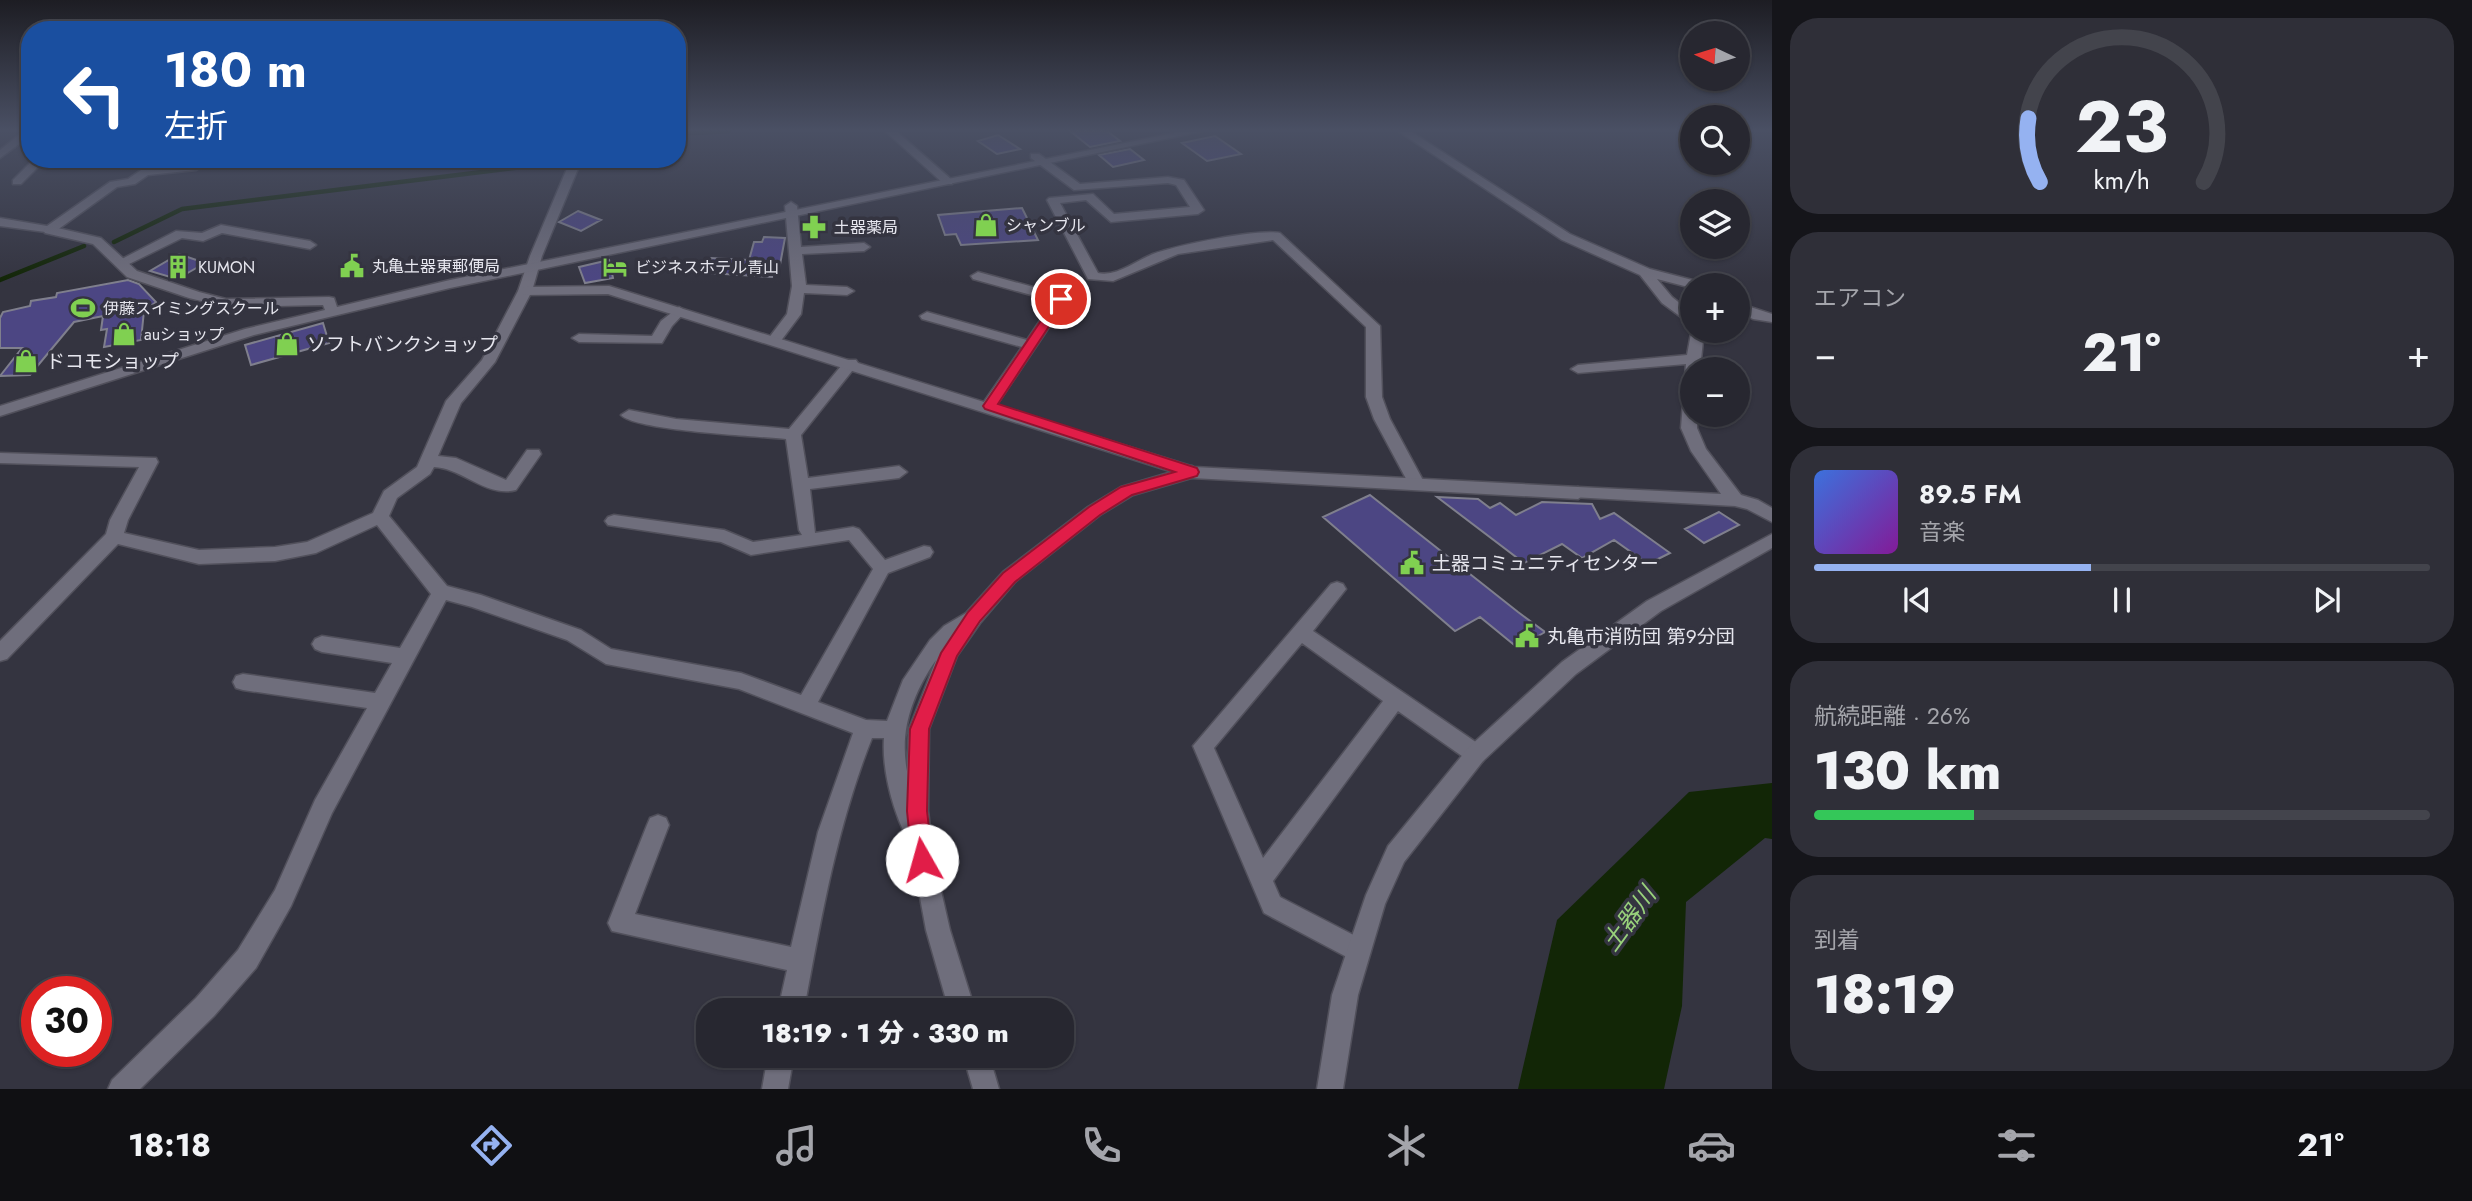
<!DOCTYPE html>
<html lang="ja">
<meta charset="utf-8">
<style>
:root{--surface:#272730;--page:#2f2f38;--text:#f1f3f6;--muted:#a4a5ab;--line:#43444c;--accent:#95b2f1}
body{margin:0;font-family:Jost,"Noto Sans JP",sans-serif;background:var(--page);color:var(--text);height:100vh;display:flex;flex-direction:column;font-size:26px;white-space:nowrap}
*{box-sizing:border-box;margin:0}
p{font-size:23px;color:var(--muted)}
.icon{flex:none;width:38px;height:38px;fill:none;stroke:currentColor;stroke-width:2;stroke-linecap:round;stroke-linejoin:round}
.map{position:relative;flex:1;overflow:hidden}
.drawer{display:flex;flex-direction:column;gap:18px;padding:18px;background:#15151a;width:700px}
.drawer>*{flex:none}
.top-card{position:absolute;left:21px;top:21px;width:665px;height:147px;border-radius:28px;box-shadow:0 2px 5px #0004,0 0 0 2px var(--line);background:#1a4fa0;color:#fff;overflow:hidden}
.needle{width:46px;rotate:274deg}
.buttons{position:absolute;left:1680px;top:21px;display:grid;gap:14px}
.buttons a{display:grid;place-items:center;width:70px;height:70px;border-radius:50%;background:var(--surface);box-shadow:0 2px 5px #0004,0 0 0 2px var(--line);font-size:35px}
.speed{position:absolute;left:21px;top:976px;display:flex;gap:14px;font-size:35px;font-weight:700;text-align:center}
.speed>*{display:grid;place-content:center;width:91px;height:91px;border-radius:50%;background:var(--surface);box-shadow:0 2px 5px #0004,0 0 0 2px var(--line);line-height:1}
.speed .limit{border:10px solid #d22;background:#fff;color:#111}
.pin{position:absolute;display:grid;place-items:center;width:60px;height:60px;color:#fff;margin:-30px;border:4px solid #fff;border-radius:50%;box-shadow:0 2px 7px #0007}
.me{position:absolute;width:77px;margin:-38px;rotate:353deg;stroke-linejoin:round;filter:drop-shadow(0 0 5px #0008)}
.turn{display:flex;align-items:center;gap:24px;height:147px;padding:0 28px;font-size:32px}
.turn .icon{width:91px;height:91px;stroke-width:2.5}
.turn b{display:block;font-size:49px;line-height:60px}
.big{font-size:52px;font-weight:800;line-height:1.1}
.drawer .card{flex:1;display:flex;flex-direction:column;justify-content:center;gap:10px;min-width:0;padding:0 24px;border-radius:28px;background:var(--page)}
.drawer .dial{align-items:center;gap:0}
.dial svg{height:182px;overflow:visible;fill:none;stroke:var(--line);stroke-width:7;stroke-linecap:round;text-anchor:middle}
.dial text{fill:var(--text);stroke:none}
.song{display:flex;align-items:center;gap:21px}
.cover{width:84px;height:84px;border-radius:10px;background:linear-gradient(135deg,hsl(220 70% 55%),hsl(290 70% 35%))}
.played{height:7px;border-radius:4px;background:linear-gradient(90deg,var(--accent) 45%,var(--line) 45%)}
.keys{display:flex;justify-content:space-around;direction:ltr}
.heat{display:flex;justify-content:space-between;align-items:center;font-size:38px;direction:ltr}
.charge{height:10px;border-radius:5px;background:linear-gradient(90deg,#34c759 26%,var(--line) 0)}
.trip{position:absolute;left:696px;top:998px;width:378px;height:70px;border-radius:28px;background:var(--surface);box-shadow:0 2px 5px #0004,0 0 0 2px var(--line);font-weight:800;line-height:70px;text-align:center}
.tab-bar{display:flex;height:112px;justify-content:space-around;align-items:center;background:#101013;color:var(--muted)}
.tab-bar .icon{width:49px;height:49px}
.tab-bar .on{color:var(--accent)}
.tab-bar b{font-size:32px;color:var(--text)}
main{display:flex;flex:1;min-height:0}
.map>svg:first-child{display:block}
</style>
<main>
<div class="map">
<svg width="1772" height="1089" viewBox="0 0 1772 1089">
<rect width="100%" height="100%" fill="#343440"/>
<path fill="#122606" d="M1772,783V839L1765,838L1686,902L1682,1006L1664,1089H1518L1557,920L1689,792Z"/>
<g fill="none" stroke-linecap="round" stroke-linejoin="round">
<path stroke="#122606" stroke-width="4.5" d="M677,134L729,131
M114,242L182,209L570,161
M0,280L84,246"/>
</g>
<path fill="#4c4683" stroke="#7f7f8d" stroke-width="2" d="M1070,131H1107L1120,141L1090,147Z
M998,135L1020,149L997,154L978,141Z
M1215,136L1241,154L1207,161L1182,143Z
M1130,149L1144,160L1113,167L1099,155Z
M1022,208L1038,240L961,245L956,234L945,235L938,215Z
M578,211L601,220L581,231L559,222Z
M764,237L785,238L779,270H773L772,277L710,273L711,258L749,260L754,242H762Z
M179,254L205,263L177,279L150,271Z
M609,260L613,278L585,283L579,267Z
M128,280L139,284L156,302L144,311L141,340L104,347L107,329L101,330L103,316L74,322L30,375L0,376L22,348H0V318L3,312L30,306L31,301L56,297L57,293Z
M323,323L329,343L251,365L245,345Z
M1370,495L1518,612L1545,632L1518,648L1480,617L1455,631L1323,517Z
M1437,497L1478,499L1490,508L1500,503L1516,515L1542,502L1592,504L1600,519L1614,513L1670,553L1648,564L1614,540L1582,558L1562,544L1524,563Z
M1719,512L1739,525L1704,543L1685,529Z"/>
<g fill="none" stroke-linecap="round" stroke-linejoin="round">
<g stroke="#51505b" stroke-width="3">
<path id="street" d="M24,131H30V136L0,158V150Z
M885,131H896L952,180V184H944Z
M1398,131H1410L1570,234L1650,269L1700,282L1701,285H1692V288L1657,279L1672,297L1692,313V331H1704L1700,369H1692V415H1697V428L1706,449L1741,495L1758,500L1772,508V522L1747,509L1735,506L1572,497L1570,493L1572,489L1578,487L1721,494L1691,451L1681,428L1686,364L1578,373L1571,369L1578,365L1687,355L1692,328L1687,327L1681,317L1662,303L1640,275L1562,240Z
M1031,154H1039L1080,184L1168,177L1184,180L1204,210L1198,214L1111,222L1086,200L1060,203L1098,273C1117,277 1135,261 1153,254C1178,245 1256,229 1280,233L1380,326L1382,397L1390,419L1425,484L1423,488H1411L1374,419L1366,397V327L1273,240L1178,254L1113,281L1088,279L1047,200L1049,198L1093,194L1114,214L1190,207L1176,185L1168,183L1074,190L1031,158Z
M34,159H46L21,184H13V180Z
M157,159H170L160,167L196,164L202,167L196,170L148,175L135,184L117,187L53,233L0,226V218L47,226L110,182L128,179Z
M571,159H582L542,256L532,291L495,362L461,403L438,456L456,458L506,480L527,450H539L541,454L516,490C487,498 462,468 434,467L430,474L397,498L389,516L447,586L481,595L581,630L611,649L741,673L801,695L873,569L849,540L751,555L721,542L608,525L605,521L608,517L614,515L724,530L753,542L802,535L799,530L786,439C758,436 636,431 621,415L629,410L676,419L789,429L846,360H856L858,363L856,366L801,435L808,478L899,466L907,472L899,478L810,489L815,533L853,527L859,529L885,560L924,546L930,547L933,552L930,557L888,573L818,702L866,720L887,721L903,680L930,640L944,626L966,613L1003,572L1088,507L1121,487L1192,466L1200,472L1198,476L1133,495L1100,515L1015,582L981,622L957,656L929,729L928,811L934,860L950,930L975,1010H949L926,930L908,832L903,830C891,803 882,768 884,738H872C837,826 821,918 804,1010H778L787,970L612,931L608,923L647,825L650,818L658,815L666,818L669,825L635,914L791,947L818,832L853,733L739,689L606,664L567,640L472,607L446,600L332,813L291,906L256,968L214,1016L140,1089H108L112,1080L196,998L238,950L275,890L315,800L367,708L243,690L236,688L233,682L236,676L243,674L375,693L392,663L322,652L315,649L312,644L315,639L322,636L400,648L431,594L377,525L316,553L275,561L199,564L118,544L7,659L0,661V641L106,534L110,520L139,467L0,463V453L156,458L158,462L128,520L124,533L199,550L275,547L307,542L373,513L384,491L417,467L446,401L482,360L518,291L530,256ZM936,660L909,729L907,771C899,730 913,693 936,660Z
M791,202L797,206L801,247L864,243L870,247L864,251L802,254L806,285L847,287L854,291L847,295L804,293L801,314L780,342L775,343L768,339L787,314L792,286L785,206Z
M221,225L310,241L316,245L310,249L222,233L203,241L182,238L127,265L122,266L116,262L176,231L202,233Z
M978,272L1066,296L1068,299L994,409L989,411L981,406L1022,347L922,319L920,316L927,312L1027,340L1053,301L973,279L971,276Z
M1738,303L1772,314V322L1753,319L1738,312Z
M679,307L686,311L672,326L662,343L579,342L572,338L579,334L652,336L661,321Z
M1337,582L1343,584L1346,589L1313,631L1483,747L1486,754L1483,761L1476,763L1469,761L1398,711L1273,881L1280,897L1367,942L1370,951L1367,960L1358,963L1264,913L1193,746L1331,584ZM1302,643L1383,701L1263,858L1214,748Z
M768,1055H794L788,1089H762Z
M963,1055H989L999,1089H973Z"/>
</g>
<g stroke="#51505b" stroke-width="3">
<path id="secondary" d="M1184,131H1203L450,288L254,335L0,416V406L245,329L325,310L323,305L226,307L189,298L127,277L93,244L45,233L43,230L49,226L101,238L137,271L199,292L226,299L329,297L334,298L337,307L450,280Z
M609,286L1194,467L1578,487L1586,493L1578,499L1192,478L608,294L525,295L518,291L525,287Z
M1772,534V548L1661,611L1576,674L1483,761L1404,862L1385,904L1358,995L1343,1089H1317L1332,995L1366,895L1388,846L1469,747L1562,662L1647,601Z"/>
</g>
<use href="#street" fill="#6f6e7c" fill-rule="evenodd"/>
<use href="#secondary" fill="#6f6e7c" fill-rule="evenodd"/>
</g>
<linearGradient id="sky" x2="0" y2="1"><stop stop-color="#1d1d23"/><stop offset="0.46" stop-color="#4a5064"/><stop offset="1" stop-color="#4a5064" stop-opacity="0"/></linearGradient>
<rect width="1772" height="283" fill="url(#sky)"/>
<path fill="#e11d48" stroke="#92132f" stroke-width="2" d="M1061,296L1067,299L998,404L1197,468L1199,472L1197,476L1132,495L1100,515L1015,582L980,621L957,656L929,729L927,811L933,860L930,867L922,870L915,867L912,860L907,811L910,729L941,653L968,612L1003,573L1089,507L1121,487L1175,472L985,409L983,406L1057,297Z"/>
<defs>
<g id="shop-bare" transform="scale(1.89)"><path d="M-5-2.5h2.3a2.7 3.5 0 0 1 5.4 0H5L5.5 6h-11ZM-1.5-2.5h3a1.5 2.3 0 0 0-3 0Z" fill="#80d051" stroke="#343440" stroke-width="2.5" paint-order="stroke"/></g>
<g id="pharmacy-bare" transform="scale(1.89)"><path d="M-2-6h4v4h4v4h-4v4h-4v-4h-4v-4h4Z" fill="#80d051" stroke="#343440" stroke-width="2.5" paint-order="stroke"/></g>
<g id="civic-bare" transform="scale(1.89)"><path d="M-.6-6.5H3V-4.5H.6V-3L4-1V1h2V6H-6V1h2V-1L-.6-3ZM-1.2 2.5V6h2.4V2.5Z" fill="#80d051" stroke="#343440" stroke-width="2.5" paint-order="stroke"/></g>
<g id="building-bare" transform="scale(1.89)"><path d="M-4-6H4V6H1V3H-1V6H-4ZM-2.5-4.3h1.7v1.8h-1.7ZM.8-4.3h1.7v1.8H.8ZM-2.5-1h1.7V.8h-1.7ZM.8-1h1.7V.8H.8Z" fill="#80d051" stroke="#343440" stroke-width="2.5" paint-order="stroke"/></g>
<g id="hotel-bare" transform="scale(1.89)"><path d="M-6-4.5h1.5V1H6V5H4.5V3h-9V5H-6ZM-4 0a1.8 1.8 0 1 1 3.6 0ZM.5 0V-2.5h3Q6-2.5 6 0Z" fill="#80d051" stroke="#343440" stroke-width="2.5" paint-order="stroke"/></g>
<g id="stadium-bare" transform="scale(1.89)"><path d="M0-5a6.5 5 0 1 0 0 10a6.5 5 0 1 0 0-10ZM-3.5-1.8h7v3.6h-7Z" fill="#80d051" stroke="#343440" stroke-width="2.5" paint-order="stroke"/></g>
</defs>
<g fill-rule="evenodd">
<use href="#shop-bare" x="986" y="225"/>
<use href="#pharmacy-bare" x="814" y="227"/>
<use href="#civic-bare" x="352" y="266"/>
<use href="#building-bare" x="178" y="267"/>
<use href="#hotel-bare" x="615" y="267"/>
<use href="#stadium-bare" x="83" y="308"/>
<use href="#shop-bare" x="124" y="334"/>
<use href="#shop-bare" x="287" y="344"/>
<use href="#shop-bare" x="26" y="361"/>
<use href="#civic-bare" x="1412" y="563"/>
<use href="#civic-bare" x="1527" y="636"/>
</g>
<g text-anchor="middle" stroke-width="7" stroke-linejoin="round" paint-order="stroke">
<g font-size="16" fill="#e6e6ee" stroke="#343440" text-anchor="start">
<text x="1006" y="231">シャンブル</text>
<text x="834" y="233">土器薬局</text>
<text x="372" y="272">丸亀土器東郵便局</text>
<text x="198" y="273">KUMON</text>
<text x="635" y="273">ビジネスホテル青山</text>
<text x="103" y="314">伊藤スイミングスクール</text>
<text x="144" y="340">auショップ</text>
</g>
<g font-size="19" fill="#e6e6ee" stroke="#343440" text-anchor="start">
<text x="307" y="351">ソフトバンクショップ</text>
<text x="46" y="368">ドコモショップ</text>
<text x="1432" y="570">土器コミュニティセンター</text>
<text x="1547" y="643">丸亀市消防団 第9分団</text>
</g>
<g font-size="24" font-style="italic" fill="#98d17b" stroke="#343440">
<text transform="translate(1629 919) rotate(-54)" y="8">土器川</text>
</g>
</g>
</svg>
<div class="buttons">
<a><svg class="needle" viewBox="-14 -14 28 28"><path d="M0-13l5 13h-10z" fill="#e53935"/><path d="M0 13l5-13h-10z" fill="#a4a5ab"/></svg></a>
<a><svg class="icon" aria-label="search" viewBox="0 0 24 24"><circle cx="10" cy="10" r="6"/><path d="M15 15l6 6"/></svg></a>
<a><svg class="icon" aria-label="layers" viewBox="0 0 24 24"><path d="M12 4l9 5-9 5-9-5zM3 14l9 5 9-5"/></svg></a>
<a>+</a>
<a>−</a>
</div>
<div class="speed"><div class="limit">30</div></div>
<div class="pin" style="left:1061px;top:299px;background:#d93025"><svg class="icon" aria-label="arrive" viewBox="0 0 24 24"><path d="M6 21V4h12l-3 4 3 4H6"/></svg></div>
<svg class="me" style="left:922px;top:860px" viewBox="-20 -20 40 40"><circle r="19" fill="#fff"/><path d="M0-13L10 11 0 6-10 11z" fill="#e11d48"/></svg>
<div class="trip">18:19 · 1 分 · 330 m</div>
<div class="top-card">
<div class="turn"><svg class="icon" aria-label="left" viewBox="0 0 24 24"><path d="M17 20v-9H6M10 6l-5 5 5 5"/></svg><div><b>180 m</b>左折</div></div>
</div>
</div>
<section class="drawer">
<div class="card dial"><svg viewBox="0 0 100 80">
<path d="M14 69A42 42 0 1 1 86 69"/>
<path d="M14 69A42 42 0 0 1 9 41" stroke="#95b2f1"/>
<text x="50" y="56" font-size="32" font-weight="700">23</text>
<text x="50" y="72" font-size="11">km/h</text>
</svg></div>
<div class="card"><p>エアコン</p>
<div class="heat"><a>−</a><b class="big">21°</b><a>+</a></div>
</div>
<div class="card">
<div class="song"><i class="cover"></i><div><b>89.5 FM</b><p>音楽</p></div></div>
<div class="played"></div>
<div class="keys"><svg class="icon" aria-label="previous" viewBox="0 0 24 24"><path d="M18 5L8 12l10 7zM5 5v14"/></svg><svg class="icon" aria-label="pause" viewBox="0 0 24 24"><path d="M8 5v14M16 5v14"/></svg><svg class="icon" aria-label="next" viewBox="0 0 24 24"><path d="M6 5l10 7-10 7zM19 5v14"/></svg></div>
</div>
<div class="card"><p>航続距離 · 26%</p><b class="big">130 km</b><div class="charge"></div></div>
<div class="card"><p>到着</p><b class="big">18:19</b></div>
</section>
</main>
<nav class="tab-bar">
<b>18:18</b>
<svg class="icon on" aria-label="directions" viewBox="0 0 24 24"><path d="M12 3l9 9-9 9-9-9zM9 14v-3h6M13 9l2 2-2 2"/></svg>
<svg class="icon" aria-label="music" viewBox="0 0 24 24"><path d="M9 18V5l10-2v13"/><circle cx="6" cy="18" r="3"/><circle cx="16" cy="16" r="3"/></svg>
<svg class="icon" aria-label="phone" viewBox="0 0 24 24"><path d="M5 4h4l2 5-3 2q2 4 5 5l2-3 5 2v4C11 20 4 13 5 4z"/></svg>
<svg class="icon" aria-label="climate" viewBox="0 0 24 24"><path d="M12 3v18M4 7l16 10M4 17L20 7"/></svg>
<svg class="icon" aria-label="car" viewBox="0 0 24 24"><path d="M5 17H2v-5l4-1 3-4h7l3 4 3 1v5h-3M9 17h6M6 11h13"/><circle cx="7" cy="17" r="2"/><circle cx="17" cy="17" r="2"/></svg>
<svg class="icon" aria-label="filters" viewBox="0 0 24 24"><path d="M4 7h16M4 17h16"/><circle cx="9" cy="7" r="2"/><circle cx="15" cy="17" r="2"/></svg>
<b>21°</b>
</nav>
